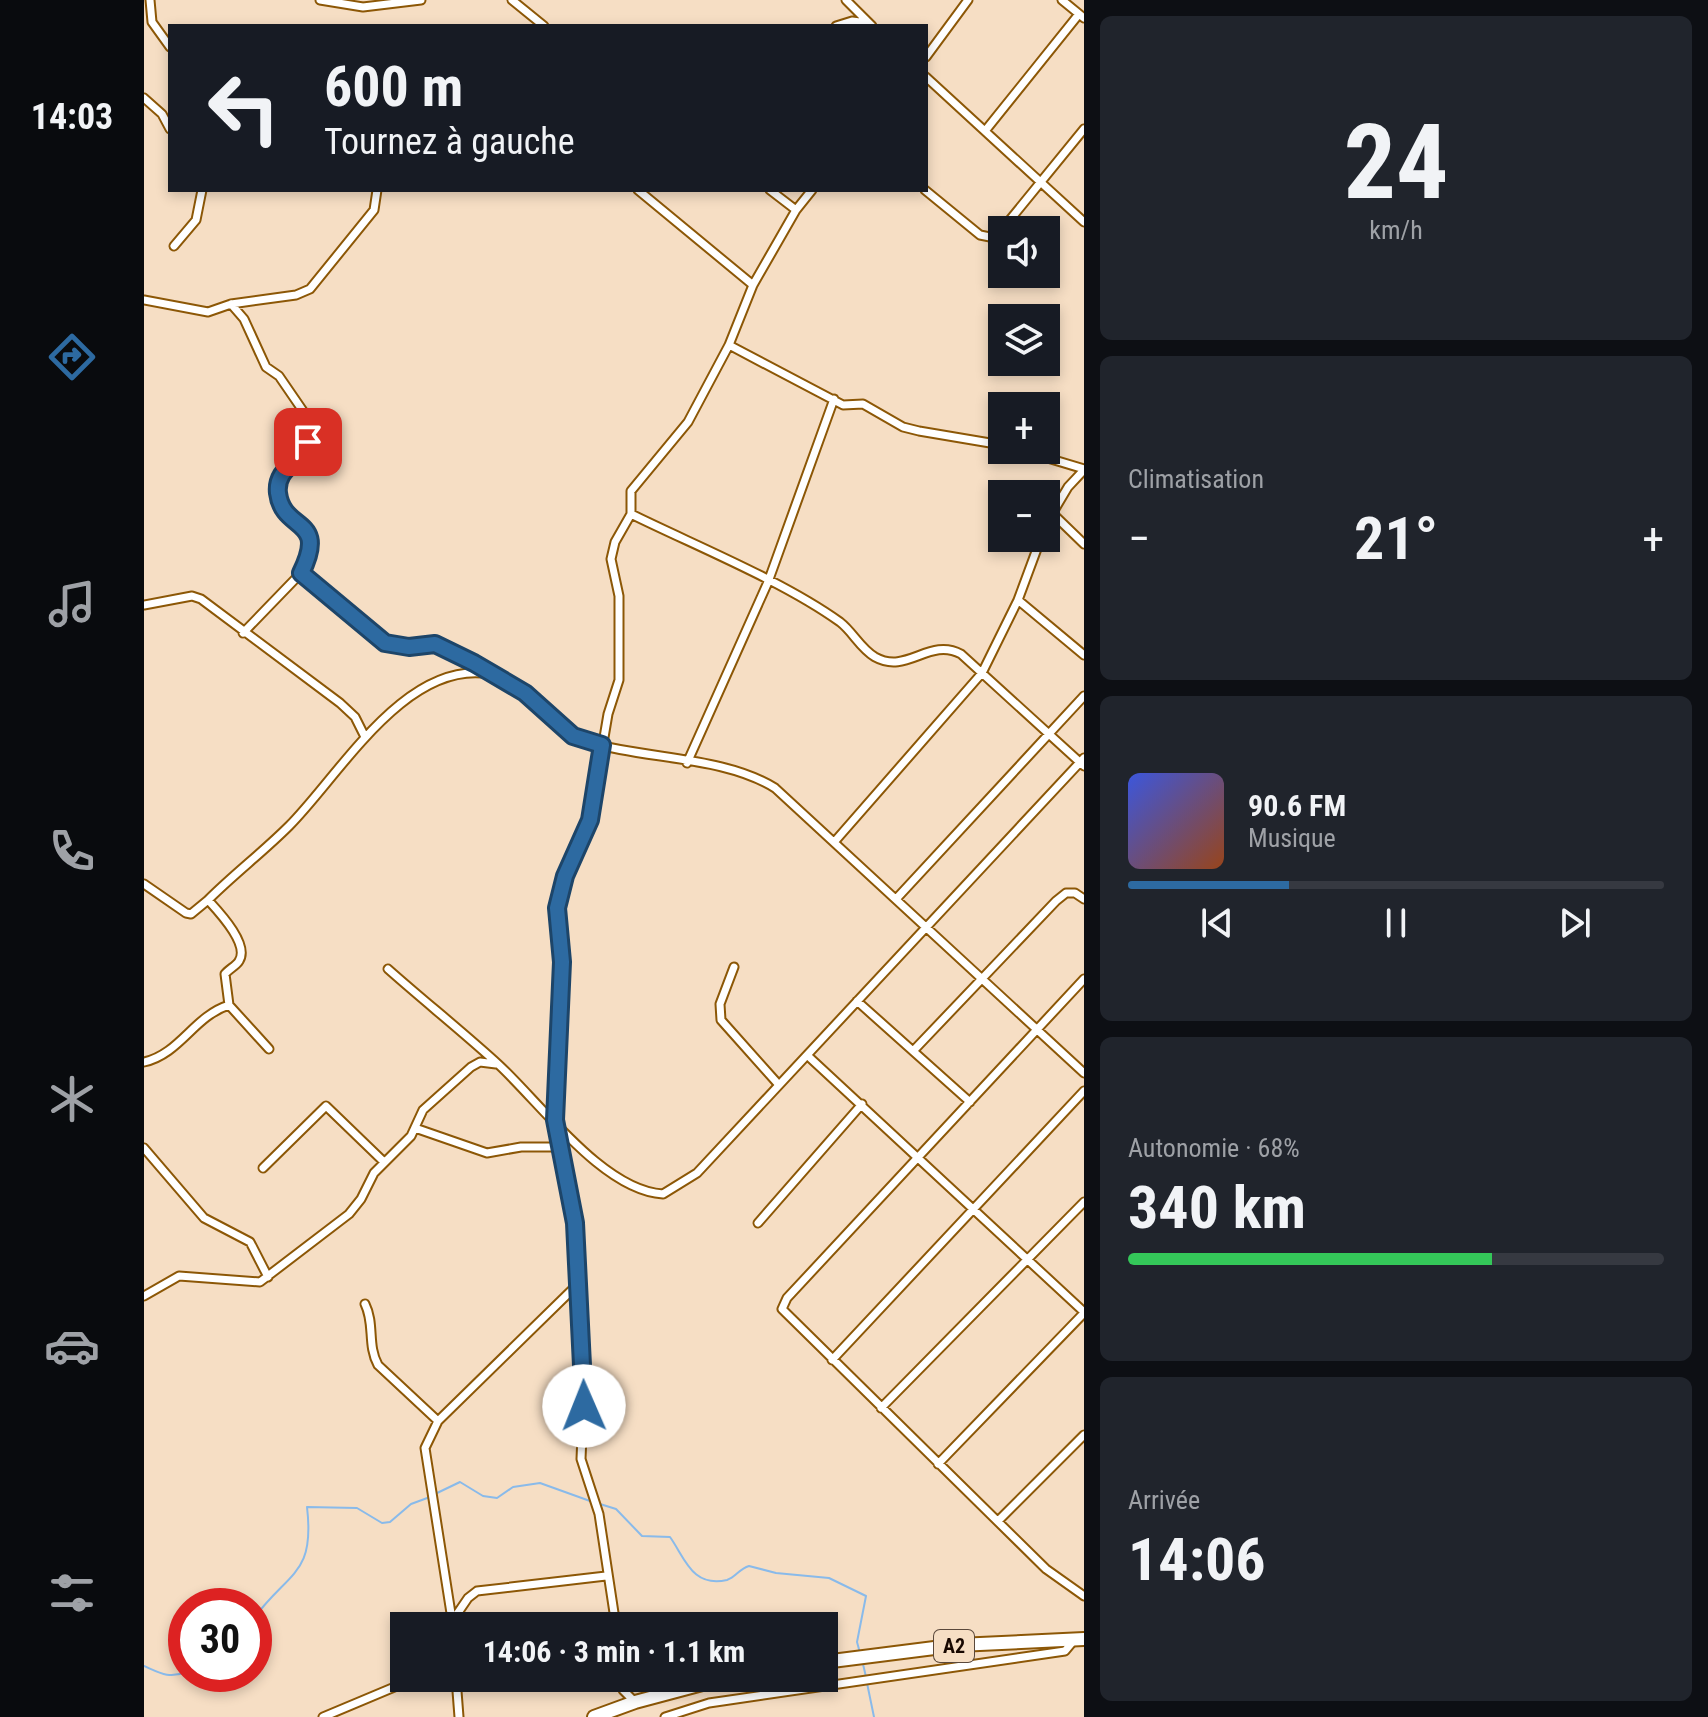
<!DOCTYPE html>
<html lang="fr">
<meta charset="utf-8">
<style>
:root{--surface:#171b24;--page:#20242c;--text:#f1f3f6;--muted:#9ea1a6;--line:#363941;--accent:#2d6aa1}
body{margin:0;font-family:"Roboto Condensed",sans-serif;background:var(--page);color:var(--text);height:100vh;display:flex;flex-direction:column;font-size:30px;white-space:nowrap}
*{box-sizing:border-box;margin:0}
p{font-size:26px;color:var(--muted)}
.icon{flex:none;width:44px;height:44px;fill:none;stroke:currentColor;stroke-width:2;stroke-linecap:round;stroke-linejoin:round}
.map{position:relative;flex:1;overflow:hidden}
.sheet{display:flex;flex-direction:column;gap:16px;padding:16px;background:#0d0f14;width:624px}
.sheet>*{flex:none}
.hud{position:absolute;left:24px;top:24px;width:760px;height:168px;border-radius:0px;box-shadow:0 4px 12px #0003;background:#171b24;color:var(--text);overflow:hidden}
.controls{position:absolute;left:844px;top:216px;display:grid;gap:16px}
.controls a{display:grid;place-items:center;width:72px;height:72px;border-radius:0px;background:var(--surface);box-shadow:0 4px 12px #0003;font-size:40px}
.speed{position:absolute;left:24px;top:1588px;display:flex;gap:16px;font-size:40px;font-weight:700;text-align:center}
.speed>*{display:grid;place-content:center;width:104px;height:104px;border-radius:50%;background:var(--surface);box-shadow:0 4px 12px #0003;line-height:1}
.speed .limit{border:12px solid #d22;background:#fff;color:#111}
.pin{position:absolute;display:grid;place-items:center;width:68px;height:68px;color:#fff;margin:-34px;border-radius:16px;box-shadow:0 4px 12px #0006}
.me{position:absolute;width:88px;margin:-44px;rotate:359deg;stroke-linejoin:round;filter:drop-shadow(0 0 6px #0008)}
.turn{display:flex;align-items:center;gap:28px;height:168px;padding:0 24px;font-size:36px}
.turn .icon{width:104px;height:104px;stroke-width:2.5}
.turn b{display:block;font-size:56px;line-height:68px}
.big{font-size:60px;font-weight:700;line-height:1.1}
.sheet .tile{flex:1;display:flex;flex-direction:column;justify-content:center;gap:12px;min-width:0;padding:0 28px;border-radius:12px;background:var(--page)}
.sheet .dial{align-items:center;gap:0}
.dial b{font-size:104px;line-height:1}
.song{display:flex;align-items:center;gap:24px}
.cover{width:96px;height:96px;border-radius:12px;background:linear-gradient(135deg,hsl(230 70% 55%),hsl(20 70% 35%))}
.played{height:8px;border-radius:4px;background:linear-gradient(90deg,var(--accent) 30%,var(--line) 30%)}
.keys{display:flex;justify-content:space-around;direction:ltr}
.heat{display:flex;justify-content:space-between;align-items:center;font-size:44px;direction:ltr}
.charge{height:12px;border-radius:6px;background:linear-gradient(90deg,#34c759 68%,var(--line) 0)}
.trip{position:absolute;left:246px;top:1612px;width:448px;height:80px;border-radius:0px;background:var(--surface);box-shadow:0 4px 12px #0003;font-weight:700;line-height:80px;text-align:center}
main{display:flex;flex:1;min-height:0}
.dock{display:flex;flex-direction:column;width:144px;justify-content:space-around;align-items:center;background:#090b0e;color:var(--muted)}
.dock .icon{width:56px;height:56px}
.dock .selected{color:var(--accent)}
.dock b{font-size:36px;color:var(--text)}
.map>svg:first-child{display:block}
</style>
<main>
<nav class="dock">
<b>14:03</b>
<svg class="icon selected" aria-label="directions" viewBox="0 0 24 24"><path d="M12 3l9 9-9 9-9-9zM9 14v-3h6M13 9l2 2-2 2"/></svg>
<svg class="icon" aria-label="music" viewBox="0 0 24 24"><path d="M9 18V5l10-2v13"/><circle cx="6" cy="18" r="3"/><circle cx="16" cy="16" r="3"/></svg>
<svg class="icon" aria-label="phone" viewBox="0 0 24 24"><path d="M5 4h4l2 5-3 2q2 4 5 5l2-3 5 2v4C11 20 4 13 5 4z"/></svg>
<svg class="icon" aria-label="climate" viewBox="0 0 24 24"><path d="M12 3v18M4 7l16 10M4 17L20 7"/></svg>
<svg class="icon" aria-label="car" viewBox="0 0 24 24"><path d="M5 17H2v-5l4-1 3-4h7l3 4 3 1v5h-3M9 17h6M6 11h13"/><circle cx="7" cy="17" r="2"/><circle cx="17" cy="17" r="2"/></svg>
<svg class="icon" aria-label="filters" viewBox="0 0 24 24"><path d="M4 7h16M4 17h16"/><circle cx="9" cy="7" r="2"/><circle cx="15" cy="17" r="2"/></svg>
</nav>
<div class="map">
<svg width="940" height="1717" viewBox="0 0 940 1717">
<rect width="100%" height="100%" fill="#f6dec4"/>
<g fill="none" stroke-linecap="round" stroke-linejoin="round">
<path stroke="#89baea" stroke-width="2" d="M291,1494L316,1482L339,1496L353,1498L369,1487L396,1483L446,1501
M456,1504L472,1509L498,1536L526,1537C541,1558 548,1588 583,1580C592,1577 595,1569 605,1566L632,1573L685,1578L722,1596L713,1642L716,1653
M110,1618C145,1571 171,1575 163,1507L213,1508L238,1523L246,1522L267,1504L286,1497
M719,1664L722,1677
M0,1666C16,1673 25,1679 42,1672
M723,1683L730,1717"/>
<g stroke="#8c5706" stroke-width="11">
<path id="minor" d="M6,0L8,22L26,47
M176,0L219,7L277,0
M368,0L400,26
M702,0L728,26
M918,0L940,18
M692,26L708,21L724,23
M782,57L824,0
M782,77L940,222
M0,98L18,114L26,129
M841,131L935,14
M494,190L609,285
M626,190L652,210
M781,190L836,235L846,237L856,232L940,129
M30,246L52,220L58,190
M0,300L64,312L87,304L152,295L166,289L230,210L233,190
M87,304L100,319L122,367L135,376L170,427L162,449L141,468L134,494L139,506L165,535L166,554L157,573L99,633
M585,345L699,405L719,404L759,427L775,431L858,445
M877,450L940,469
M907,512L940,544
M487,514C552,546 639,581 696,622C709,632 716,648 731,657C763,675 785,637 817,654L940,766
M902,524L924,487L940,470
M157,573C181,594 216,634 245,644C260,649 273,642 288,644C305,647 330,662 343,673
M874,600L940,655
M0,605L48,596L57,599L196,703L211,717L221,737
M543,763L624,582L690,399
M692,840L838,673L874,600L897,538
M0,884L42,913L47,914L64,900
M753,898L940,696
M590,967L576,1004L577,1020L635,1085
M244,969C280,1001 319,1032 355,1065C397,1104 460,1191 519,1194L553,1173L940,758
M940,979L643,1298L638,1309L902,1569L940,1596
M713,1001L826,1102
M125,1049L85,1005L81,974C85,969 92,966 95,961C106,944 74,911 64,900C90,874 119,852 145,826C195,776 261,660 345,674C386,681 408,731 438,740C498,760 578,755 631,788L940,1073
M770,1050L912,901L922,893H931L940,899
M664,1056L940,1312
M0,1062C36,1054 50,1016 85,1005
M271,1128L343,1153L377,1147H414
M0,1148L60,1218L106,1242L124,1277
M119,1168L182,1106L240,1162
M614,1223L718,1104
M0,1296L35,1276L116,1282L205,1214L217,1199L230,1173L267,1136L279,1110L327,1067L336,1062L352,1064
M221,1304C231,1324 223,1345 234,1365L294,1421
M688,1360L940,1091
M737,1408L940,1202
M794,1464L940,1313
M854,1521L940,1435
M309,1620L324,1598L333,1591L462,1576
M309,1626L281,1448L294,1421L434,1284
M472,1626L455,1514L437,1459L440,1387L431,1223L411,1120L418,962L413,908L421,876L446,820L464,714L475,680V596L467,559L471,542L487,514V491L544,422L585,345L609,285L652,210L668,190
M312,1678L315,1717
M444,1678L449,1686L476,1683
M474,1678L479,1690L491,1702
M179,1717L272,1678
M521,1717L565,1703L921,1651L931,1639"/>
</g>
<g stroke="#8c5706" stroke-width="16">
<path id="primary" d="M680,1662L814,1645L940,1639
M450,1717L491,1702L581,1678"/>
</g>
<use href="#minor" stroke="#fff" stroke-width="7"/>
<use href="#primary" stroke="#fff" stroke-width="12"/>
</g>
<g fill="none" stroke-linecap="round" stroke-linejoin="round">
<g stroke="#1d4569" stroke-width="20">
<path id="route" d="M164,442C159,462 131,467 134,493C139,533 185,516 157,573L241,643L265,647L291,644L330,663L381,693L429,736L458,745L446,820L421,876L413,908L418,962L411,1120L431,1223L440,1406"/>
</g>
<use href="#route" stroke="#2d6aa1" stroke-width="14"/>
</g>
<g text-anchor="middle" stroke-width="6" stroke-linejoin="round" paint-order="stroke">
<rect fill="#f6dec4" stroke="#5a483b" stroke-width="2" x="790" y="1630" width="40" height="32" rx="6"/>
<g font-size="20" font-weight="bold" fill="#170700">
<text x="810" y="1653">A2</text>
</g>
</g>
</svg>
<div class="controls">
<a><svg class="icon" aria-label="sound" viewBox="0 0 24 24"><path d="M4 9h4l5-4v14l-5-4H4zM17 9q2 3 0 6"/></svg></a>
<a><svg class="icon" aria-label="layers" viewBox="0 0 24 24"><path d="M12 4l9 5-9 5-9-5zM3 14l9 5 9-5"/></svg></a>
<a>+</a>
<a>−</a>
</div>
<div class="speed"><div class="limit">30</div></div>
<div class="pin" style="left:164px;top:442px;background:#d93025"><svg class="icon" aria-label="arrive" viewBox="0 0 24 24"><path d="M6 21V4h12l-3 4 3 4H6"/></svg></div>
<svg class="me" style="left:440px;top:1406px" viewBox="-20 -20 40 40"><circle r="19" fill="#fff"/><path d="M0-13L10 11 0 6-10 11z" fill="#2d6aa1"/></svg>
<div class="trip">14:06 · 3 min · 1.1 km</div>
<div class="hud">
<div class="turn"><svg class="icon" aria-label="left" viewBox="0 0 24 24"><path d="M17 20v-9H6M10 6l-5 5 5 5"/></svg><div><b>600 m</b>Tournez à gauche</div></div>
</div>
</div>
<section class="sheet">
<div class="tile dial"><b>24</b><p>km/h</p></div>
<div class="tile"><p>Climatisation</p>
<div class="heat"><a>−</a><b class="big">21°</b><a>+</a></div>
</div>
<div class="tile">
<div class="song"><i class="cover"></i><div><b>90.6 FM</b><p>Musique</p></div></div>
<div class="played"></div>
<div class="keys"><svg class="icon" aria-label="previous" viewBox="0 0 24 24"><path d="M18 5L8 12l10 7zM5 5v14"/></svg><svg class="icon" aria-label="pause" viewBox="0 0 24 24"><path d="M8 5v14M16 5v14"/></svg><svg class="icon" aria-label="next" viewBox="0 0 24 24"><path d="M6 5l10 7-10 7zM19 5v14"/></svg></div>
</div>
<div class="tile"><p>Autonomie · 68%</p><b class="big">340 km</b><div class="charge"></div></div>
<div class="tile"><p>Arrivée</p><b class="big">14:06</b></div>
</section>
</main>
